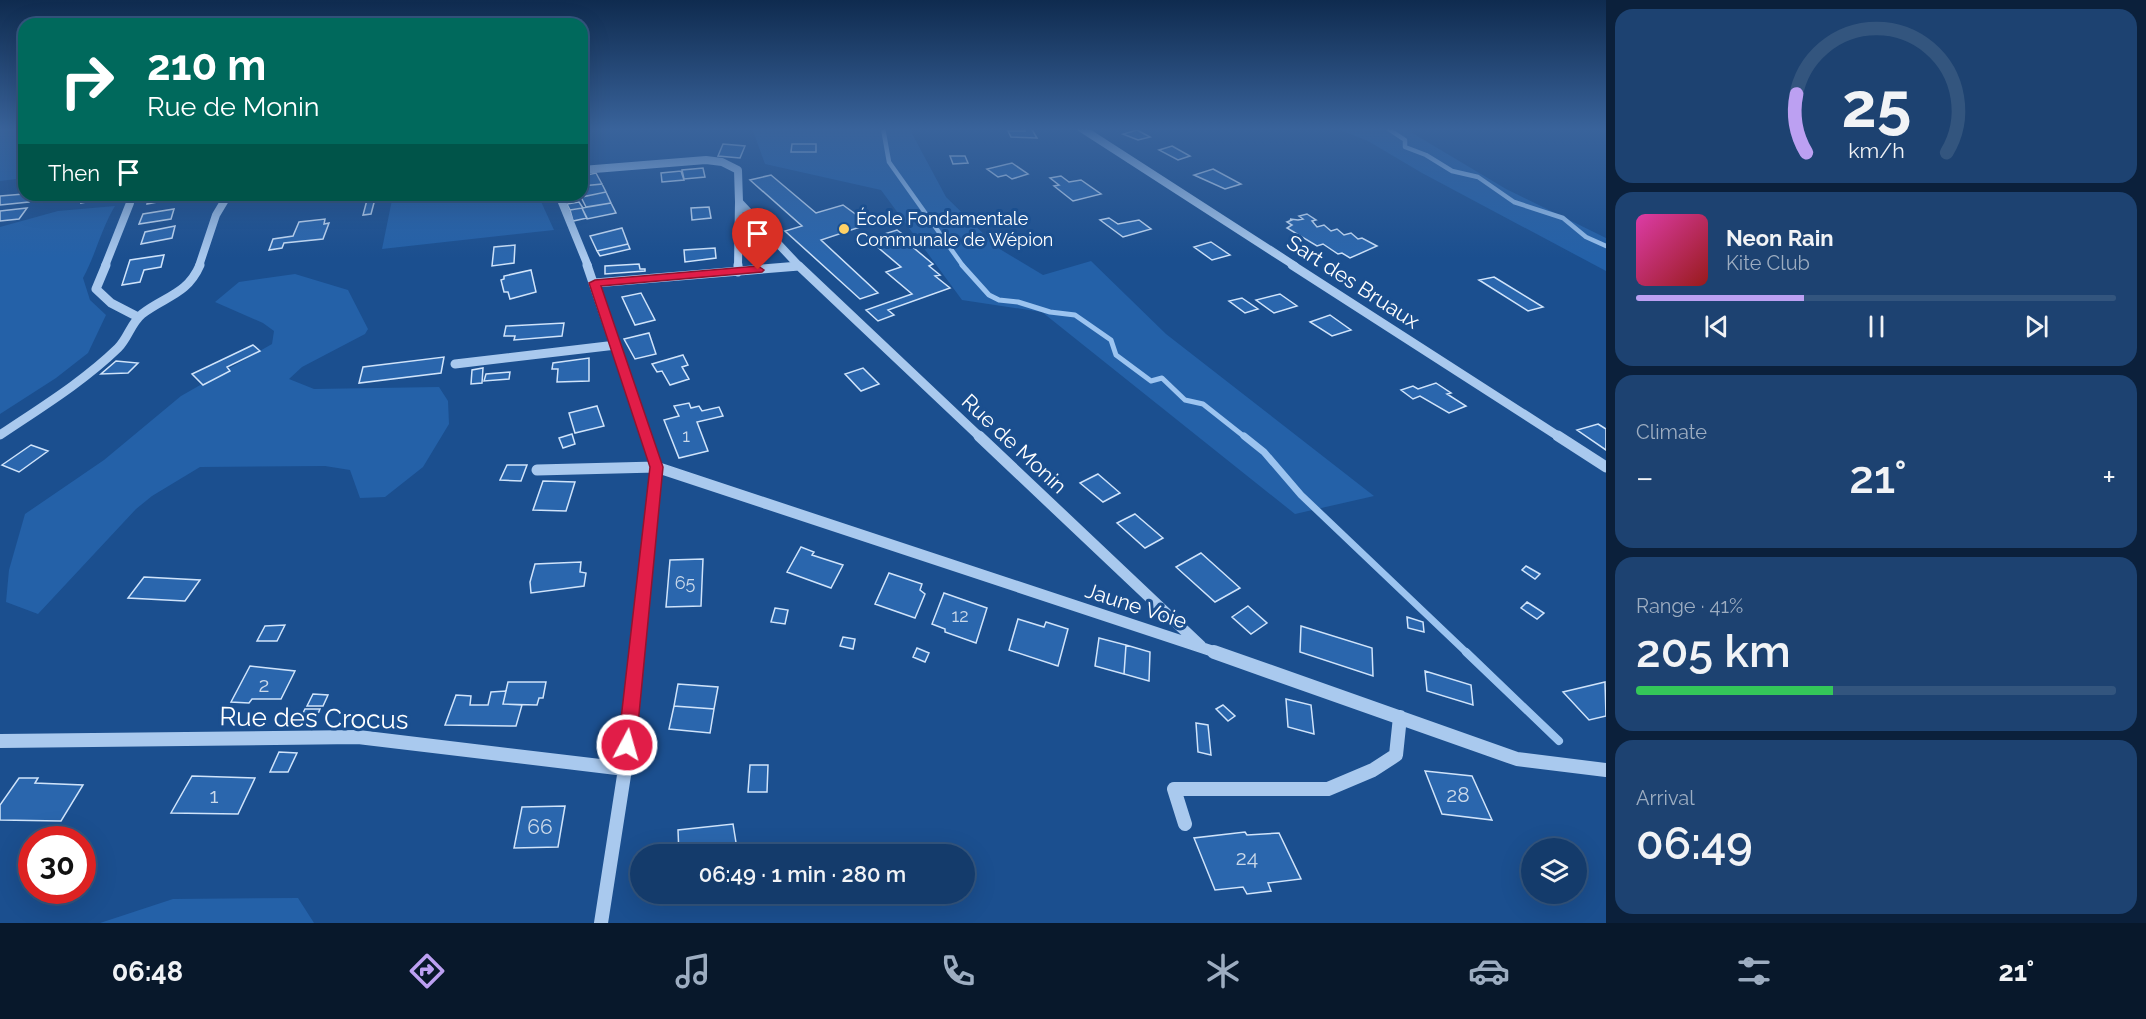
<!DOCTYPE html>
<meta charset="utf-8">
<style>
:root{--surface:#143b6b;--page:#1d4271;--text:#f1f3f6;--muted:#9dadc1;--line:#33557e;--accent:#bca0f2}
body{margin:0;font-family:Raleway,sans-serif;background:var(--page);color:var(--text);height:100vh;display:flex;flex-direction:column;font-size:22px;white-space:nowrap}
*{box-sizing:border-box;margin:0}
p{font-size:20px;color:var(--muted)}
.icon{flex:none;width:33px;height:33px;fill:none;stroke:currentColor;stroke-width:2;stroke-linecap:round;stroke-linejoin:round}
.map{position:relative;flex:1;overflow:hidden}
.sheet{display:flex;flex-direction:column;gap:9px;padding:9px;background:#0b203b;width:540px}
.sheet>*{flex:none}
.banner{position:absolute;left:18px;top:18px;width:570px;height:183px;border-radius:18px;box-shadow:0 6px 24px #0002,0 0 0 2px var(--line);background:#00695c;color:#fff;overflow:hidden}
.tools{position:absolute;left:1521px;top:838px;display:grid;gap:12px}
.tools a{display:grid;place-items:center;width:66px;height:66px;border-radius:50%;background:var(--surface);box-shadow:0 6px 24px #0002,0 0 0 2px var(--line);font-size:30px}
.speed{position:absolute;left:18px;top:826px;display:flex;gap:12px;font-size:30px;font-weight:700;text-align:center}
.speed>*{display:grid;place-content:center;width:78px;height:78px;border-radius:50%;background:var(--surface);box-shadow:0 6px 24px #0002,0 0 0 2px var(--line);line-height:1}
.speed .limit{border:9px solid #d22;background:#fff;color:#111}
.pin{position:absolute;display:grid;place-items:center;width:51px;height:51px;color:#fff;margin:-62px -26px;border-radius:50% 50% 50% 0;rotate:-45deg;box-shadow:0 0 6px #0007}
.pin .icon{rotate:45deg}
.me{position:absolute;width:66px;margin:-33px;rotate:6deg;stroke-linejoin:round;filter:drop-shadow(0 0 4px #0008)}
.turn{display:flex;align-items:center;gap:21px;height:126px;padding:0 30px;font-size:27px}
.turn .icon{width:78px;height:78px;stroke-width:2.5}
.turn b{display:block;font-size:42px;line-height:51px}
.then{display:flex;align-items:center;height:57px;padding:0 30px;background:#0003;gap:12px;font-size:22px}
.big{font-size:45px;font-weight:600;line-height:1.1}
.sheet .card{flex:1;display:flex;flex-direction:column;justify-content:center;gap:9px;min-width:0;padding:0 21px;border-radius:18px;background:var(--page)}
.sheet .dial{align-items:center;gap:0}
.dial svg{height:156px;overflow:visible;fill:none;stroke:var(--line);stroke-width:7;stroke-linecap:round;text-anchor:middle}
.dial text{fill:var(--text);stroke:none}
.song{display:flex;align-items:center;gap:18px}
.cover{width:72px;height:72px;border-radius:9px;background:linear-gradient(135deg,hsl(320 70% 55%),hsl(0 70% 35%))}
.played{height:6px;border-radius:3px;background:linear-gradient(90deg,var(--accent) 35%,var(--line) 35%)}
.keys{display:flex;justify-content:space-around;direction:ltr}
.heat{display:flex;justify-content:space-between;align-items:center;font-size:33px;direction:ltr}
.charge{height:9px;border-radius:4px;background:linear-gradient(90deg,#34c759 41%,var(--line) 0)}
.trip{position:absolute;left:630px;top:844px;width:345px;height:60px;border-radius:30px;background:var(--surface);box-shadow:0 6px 24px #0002,0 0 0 2px var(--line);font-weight:600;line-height:60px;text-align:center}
.tab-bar{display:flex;height:96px;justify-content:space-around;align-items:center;background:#08182b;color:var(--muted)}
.tab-bar .icon{width:42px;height:42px}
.tab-bar .active{color:var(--accent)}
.tab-bar b{font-size:27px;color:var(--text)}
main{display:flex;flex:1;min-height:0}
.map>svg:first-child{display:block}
</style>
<main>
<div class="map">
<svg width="1606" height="923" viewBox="0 0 1606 923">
<rect width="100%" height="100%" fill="#1b4f8f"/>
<path fill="#2461a8" d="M0,128H24V178L0,181Z
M752,128H909L946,197L998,248L1043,275L1091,261L1166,334L1374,496L1295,514L1042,312L962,300L881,190L765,164Z
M1335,128H1404L1506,189L1606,238V271L1422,173L1368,141Z
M393,195H538L554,230L382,249Z
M115,206C101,229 96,254 83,278L90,300L106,315L88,353L56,378L0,414V227L58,211Z
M295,274L348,290L368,329L365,334L302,367L289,379L314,389L439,387L448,401L449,424L423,467L385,497L360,498L350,470L325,466L200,467L152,496L136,509L38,614L6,602L9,570L25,514L104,460L181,396L272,344L274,331L263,323L215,302L239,282Z
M298,898L314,923H100L173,899Z"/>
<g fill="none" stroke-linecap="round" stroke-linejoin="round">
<path stroke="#9cc4f0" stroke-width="4.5" d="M883,128L889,162L963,266
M1387,128L1405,140V147L1426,155L1452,171L1478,177L1514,202L1563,218L1586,237L1606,246"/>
<path stroke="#9cc4f0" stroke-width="5" d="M962,265L989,295L999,300L1018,302L1050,312L1075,315L1111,340L1116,355L1151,381L1162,378L1185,400L1203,404L1246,438"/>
<path stroke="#9cc4f0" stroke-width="7" d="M1244,436L1264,452L1301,495L1467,653"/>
<path stroke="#9cc4f0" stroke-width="8" d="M1466,652L1559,741"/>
</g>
<path fill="#2a66ad" stroke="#cfe3fa" stroke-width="1.5" d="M1024,128H1031L1037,138L1011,137L1008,131H1025Z
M1137,130L1150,137L1138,140L1123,134Z
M723,144L745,146L740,158L718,156Z
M792,144H816V152H791Z
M1172,146L1190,156L1178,160L1159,150Z
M950,156H965L968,163L953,164Z
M1012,163L1028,174L1012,179L1006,175L998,177L987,169Z
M703,168L705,177L684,179L682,170Z
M1213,169L1241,184L1225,189L1194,175Z
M681,171L684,180L662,182L661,173Z
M596,173L602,184L582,186V176Z
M771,175L816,213L843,205L869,224L821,240L878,293L860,299L785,231L802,226L750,180Z
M1061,176L1069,182L1081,180L1101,194L1073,201L1054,186L1059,185L1050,178Z
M602,184L606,192L578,198L577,195H582V186Z
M606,192L611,203L586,207L581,197Z
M24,194L35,195L29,202L0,205V196Z
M83,195H113V197L81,203Z
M148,195H178V198L147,204Z
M187,195H204L202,199L185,202Z
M375,199L371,214L363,215L367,200Z
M579,202L583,208L570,210L567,204Z
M611,203L616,213L587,219L582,208Z
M709,207L711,218L692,220L691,208Z
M27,208L19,219L0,221V211Z
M582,208L587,218L573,221L570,210Z
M174,209L171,219L139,224L143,214Z
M1307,214L1316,220L1312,221L1317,227L1324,225L1331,231L1337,229L1344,235L1351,233L1358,239L1362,238L1377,246L1350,258L1342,253L1338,254L1323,244L1317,246L1287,228L1292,225L1287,222L1292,220L1290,219L1298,220L1303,219L1299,216Z
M1109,218L1118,224L1139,220L1151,229L1123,237L1100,220Z
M325,219L324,224L329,223L323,239L284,243L282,248L269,250L273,239L293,236L299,222Z
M175,226L172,238L141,244L145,232Z
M622,228L628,244L597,251L590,236Z
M897,230L908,238L903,239L933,264L929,266L940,275L935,276L950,288L888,310L894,315L878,321L866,310L912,294L886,272L901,267L868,239Z
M1211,242L1230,255L1212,260L1194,247Z
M628,244L630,249L600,256L597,251Z
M515,245L514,263L492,266L494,247Z
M715,248L716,258L685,262L684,250Z
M164,255L161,267L144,270L140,282L122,285L130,260Z
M639,264L640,269H645V271L605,274V266Z
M531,270L536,292L510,299L508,292H504L501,280L504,279V276Z
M1494,277L1543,307L1528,311L1479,280Z
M641,293L655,320L635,325L622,297Z
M1280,294L1297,306L1274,313L1256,300Z
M1242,298L1258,309L1245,313L1229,301Z
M1330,315L1351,330L1332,336L1310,322Z
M564,323L562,336L514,340L515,336H504L506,326Z
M649,333L656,354L635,359L624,339Z
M253,345L260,351L227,367L230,371L203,385L192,374Z
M683,355L688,365L682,367L689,379L670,385L662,371L657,372L652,364Z
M444,357L441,373L359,383L363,367Z
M589,358V381L557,382L558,369H552L553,363Z
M116,361L138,363L128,373L101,374Z
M483,368L482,383L471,384L472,370Z
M863,368L879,384L861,391L845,374Z
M510,372L509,379L484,381L486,374Z
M1436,383L1451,393L1447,394L1466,406L1449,413L1420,396L1413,399L1401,390L1413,386L1418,389Z
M689,403L691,408L699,406L702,411L719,407L723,416L697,422L708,451L679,458L664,420L679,416L674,406Z
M597,406L604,426L575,433L569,413Z
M1598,424L1606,429V450L1577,430Z
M572,434L575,444L563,448L559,438Z
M31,445L48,451L19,472L2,465Z
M507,465H527L521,481L500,480Z
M1098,474L1120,493L1103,502L1080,483Z
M543,481L575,482L566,511L533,510Z
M1135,514L1163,538L1145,548L1117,523Z
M801,547L814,552L812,555L843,565L831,588L787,572Z
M1201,553L1240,588L1215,602L1176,567Z
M703,559L701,606L666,607L670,560Z
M581,562L580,572L586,573L584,586L531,593L530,582L535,564Z
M1526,566L1540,574L1535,579L1522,570Z
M889,573L922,584L920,590L925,594L915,618L875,604Z
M144,577L200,580L185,601L128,598Z
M944,593L987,608L976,643L945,632V629L932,624Z
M1527,602L1544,613L1537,619L1521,608Z
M1248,606L1267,623L1251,634L1232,617Z
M775,608L788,610L785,624L771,622Z
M1407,617L1423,622L1424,632L1408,628Z
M1018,619L1044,627L1046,622L1068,629L1058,666L1009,650Z
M285,625L277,641H257L265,626Z
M1301,626L1372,648L1373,676L1300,652Z
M843,637L855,639L853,649L840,646Z
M1099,638L1126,645L1124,674L1095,666Z
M1126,645L1150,652L1149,681L1124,674Z
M917,648L929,653L925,662L913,657Z
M250,666L295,671L281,699H252L249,703L231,702Z
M1425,671L1471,685L1473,705L1427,691Z
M508,682H546L543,698H539L537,705L503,704Z
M1605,682L1606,716L1589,720L1563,692Z
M678,684L718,687L714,709L674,706Z
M506,691L503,704L522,705L516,726L445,725L456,695L471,696L470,705H488L491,692Z
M313,694L328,695L323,706H307Z
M1286,699L1311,705L1314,734L1288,727Z
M1223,705L1235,716L1228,721L1216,709Z
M674,706L714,709L710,733L669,729Z
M305,709H320L315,721H299Z
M1196,723L1208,725L1211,755L1198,752Z
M279,752L297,753L288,772H270Z
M750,765H768L767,792H748Z
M1425,771L1472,776L1492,820L1442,814Z
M192,776L255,778L238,814L171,813Z
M19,778H38L35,783L83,785L61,821L0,820V805Z
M565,806L558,847L514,848L522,807Z
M733,824L738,855H679L678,830Z
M1245,832L1247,835L1279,833L1301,879L1268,883L1271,891L1247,894L1243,887L1215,890L1194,838Z"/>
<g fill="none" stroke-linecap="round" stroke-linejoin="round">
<path stroke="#a9c9ee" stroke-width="8" d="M1081,128L1295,266
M582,170L706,160L722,162L738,170L739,202
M559,195L588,266
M105,266L130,203L129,195
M199,266L216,215L228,195
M738,266L739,202L799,266"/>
<path stroke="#a9c9ee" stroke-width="9" d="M106,265L96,289L111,303L138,317
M587,265L646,438
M1292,265L1561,438
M738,272V265
M595,283L799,266L981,438
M455,364L616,345
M0,435C40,408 83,382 118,348C128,338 131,323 142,314C165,296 187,295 200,265"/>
<path stroke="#a9c9ee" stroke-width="11" d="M979,436L1201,646
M1558,436L1606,467
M537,470L656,467L1218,653
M637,653L656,467L646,436"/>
<path stroke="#a9c9ee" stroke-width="14" d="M1214,652L1517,759L1606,770
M0,741L358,737L625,769
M1185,824L1174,789H1328L1373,770L1396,755L1400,717
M601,923L625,769L637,652"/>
</g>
<linearGradient id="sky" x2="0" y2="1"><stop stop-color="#0f2b4f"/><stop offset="0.5" stop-color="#39639b"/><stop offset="1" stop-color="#39639b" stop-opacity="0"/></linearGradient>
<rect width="1606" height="258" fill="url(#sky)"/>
<path fill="#e11d48" stroke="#92132f" stroke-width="1.5" d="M758,266L764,270L762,272L601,286L663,467L636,745L634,751L627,754L621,751L618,745L650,467L589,283L595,280Z"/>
<circle fill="#ffd166" stroke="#1b4f8f" stroke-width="2" cx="844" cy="229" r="6"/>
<g text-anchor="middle" stroke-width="6" stroke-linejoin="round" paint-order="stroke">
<g font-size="18" fill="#fff" stroke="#1b4f8f" text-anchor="start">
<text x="856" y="225">École Fondamentale<tspan x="856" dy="21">Communale de Wépion</tspan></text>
</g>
<g font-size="18" fill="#cad9ea">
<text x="686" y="442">1</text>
<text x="685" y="589">65</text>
<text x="960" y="622">12</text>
</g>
<g font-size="21" fill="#fff" stroke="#1b4f8f">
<text transform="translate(1353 282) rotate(33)" y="7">Sart des Bruaux</text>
<text transform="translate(1014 444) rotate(43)" y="7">Rue de Monin</text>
<text transform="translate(1136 606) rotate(18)" y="7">Jaune Voie</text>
</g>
<g font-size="21" fill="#cad9ea">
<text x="264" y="692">2</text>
<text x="1458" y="802">28</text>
<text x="214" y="803">1</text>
<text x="540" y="834">66</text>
<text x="1247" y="865">24</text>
</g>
<g font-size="26" fill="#fff" stroke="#1b4f8f">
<text transform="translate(314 718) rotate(1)" y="9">Rue des Crocus</text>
</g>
</g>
</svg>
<div class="tools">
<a><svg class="icon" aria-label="layers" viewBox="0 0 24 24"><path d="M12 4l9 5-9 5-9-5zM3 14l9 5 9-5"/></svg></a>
</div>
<div class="speed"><div class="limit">30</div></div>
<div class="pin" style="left:758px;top:270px;background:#d93025"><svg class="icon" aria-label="arrive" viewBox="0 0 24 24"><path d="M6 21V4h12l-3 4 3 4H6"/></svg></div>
<svg class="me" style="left:627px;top:745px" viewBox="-20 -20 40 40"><circle r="17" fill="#e11d48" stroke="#fff" stroke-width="3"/><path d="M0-11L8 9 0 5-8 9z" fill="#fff"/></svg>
<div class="trip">06:49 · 1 min · 280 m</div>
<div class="banner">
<div class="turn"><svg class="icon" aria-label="right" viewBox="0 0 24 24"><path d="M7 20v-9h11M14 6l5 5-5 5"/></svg><div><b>210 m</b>Rue de Monin</div></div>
<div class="then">Then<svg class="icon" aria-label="arrive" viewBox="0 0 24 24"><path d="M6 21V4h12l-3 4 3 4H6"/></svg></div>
</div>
</div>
<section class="sheet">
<div class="card dial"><svg viewBox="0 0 100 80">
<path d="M14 69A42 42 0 1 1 86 69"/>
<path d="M14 69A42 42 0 0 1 9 39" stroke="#bca0f2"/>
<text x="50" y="56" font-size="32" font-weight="700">25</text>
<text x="50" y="72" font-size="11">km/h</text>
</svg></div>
<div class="card">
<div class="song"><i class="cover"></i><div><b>Neon Rain</b><p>Kite Club</p></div></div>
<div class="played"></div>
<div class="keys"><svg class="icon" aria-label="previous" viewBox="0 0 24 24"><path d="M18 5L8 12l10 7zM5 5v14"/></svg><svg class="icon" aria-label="pause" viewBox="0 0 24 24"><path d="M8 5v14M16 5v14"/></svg><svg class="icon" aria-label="next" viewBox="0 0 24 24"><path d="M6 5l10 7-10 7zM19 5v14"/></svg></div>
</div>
<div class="card"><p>Climate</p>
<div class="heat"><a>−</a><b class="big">21°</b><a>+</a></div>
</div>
<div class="card"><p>Range · 41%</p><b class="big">205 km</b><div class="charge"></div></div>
<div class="card"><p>Arrival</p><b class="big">06:49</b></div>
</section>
</main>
<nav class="tab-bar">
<b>06:48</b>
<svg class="icon active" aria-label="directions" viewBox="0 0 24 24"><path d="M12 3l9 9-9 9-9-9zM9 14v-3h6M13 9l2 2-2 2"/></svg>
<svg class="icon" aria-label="music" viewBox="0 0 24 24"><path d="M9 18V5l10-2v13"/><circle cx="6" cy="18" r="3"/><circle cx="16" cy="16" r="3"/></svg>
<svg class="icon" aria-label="phone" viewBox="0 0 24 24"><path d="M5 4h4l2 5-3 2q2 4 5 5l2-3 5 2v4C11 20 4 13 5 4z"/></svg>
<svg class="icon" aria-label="climate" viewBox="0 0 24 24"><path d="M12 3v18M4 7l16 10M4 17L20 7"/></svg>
<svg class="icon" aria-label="car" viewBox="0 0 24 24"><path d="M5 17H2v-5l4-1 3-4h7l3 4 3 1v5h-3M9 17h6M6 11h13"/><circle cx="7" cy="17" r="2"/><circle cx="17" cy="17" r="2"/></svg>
<svg class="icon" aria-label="filters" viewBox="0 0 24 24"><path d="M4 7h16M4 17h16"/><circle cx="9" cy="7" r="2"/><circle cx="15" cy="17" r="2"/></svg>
<b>21°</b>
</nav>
